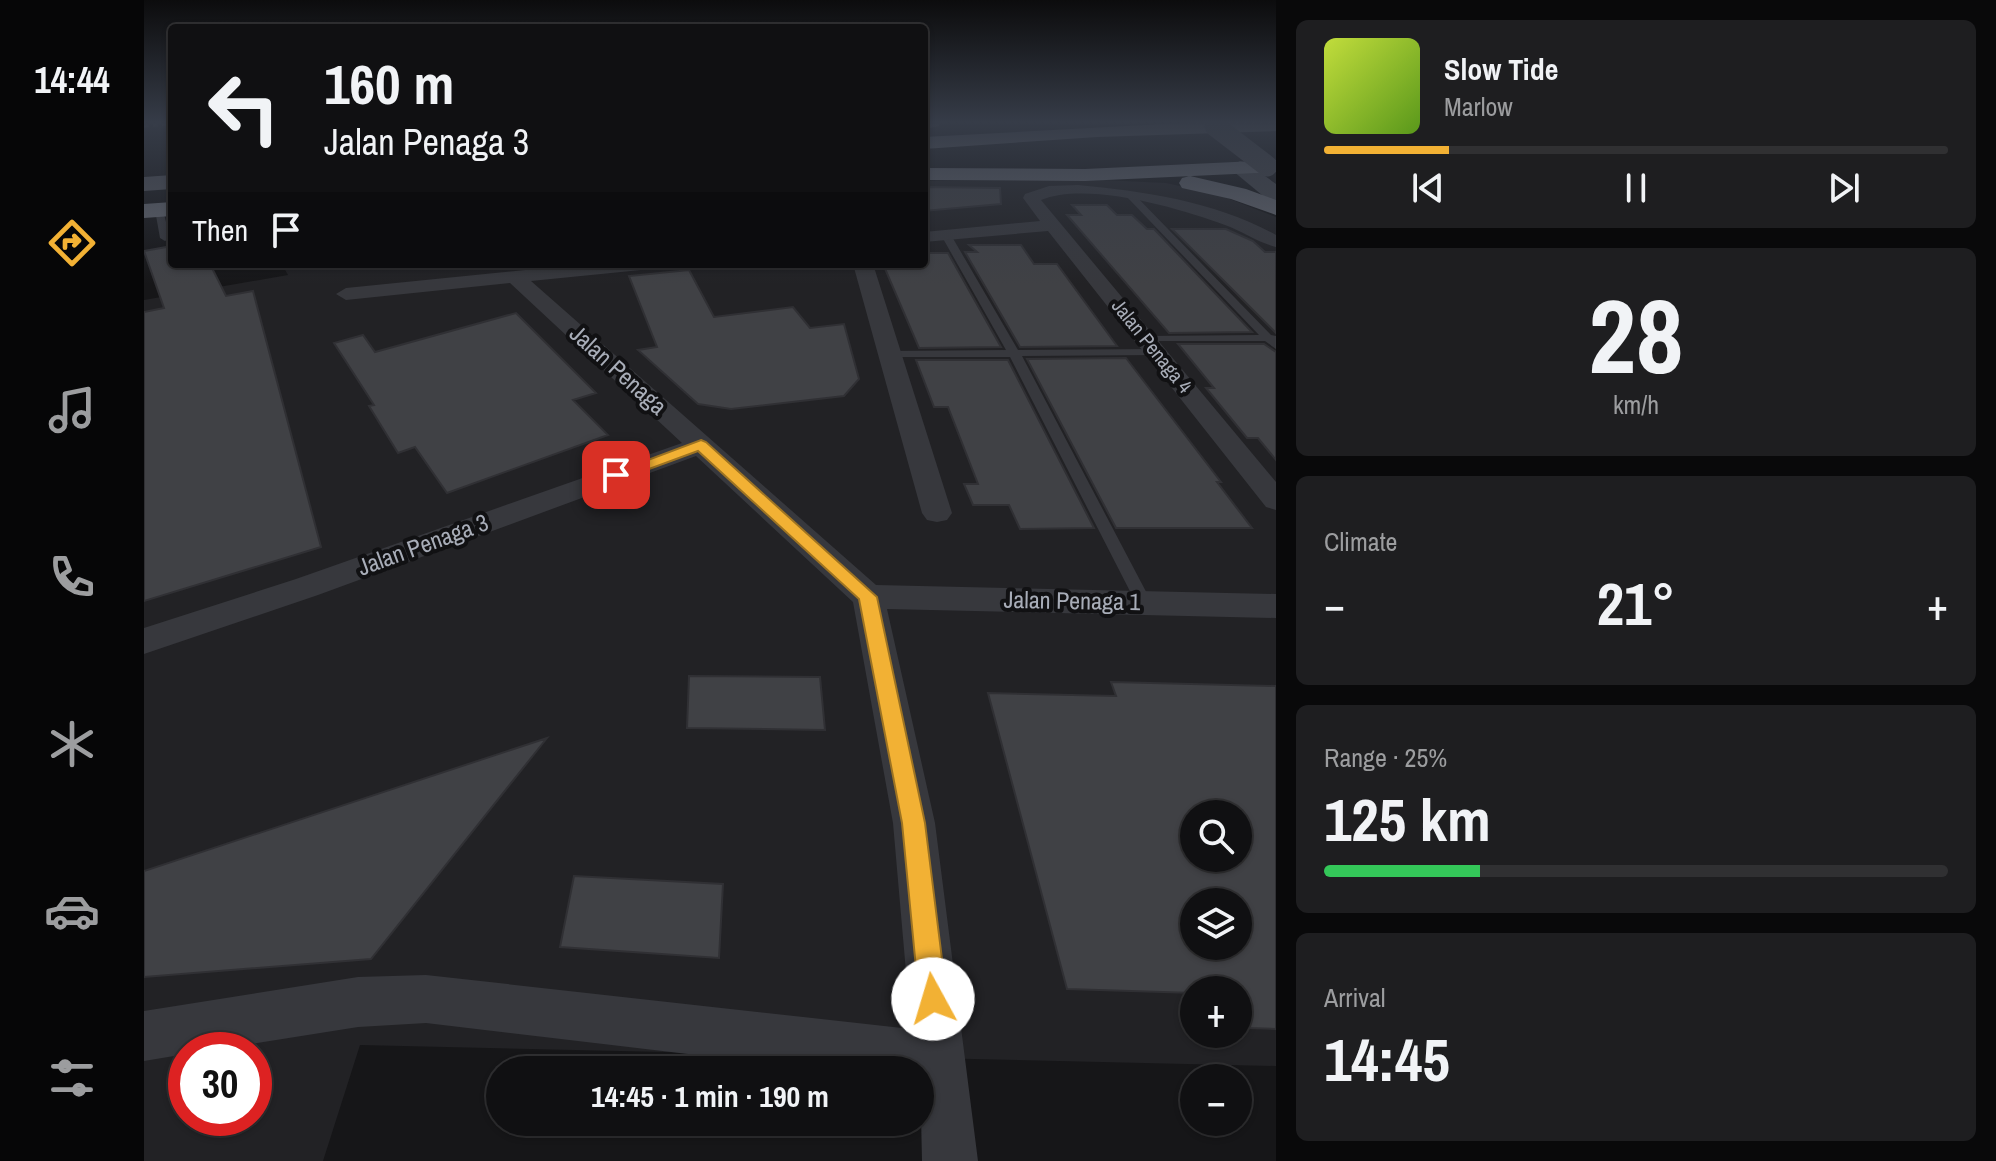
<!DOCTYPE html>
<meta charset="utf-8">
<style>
:root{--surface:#101012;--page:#1e1e20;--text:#f1f3f6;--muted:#9c9d9f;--line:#303032;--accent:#f2b134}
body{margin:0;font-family:"Archivo Narrow",sans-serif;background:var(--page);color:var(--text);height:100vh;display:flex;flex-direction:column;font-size:30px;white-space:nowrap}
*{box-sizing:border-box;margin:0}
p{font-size:26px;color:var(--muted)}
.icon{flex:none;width:44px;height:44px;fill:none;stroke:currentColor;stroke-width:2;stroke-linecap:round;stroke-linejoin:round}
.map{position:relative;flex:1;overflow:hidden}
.panel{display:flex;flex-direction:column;gap:20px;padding:20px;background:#09090a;width:720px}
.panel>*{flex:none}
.top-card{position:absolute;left:24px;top:24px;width:760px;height:244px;border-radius:8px;box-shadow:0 2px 6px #0004,0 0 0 2px var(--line);background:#101012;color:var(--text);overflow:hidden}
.fabs{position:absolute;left:1036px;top:800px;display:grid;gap:16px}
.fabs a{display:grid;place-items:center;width:72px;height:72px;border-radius:50%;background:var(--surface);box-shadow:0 2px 6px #0004,0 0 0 2px var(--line);font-size:40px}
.speed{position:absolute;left:24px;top:1032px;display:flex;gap:16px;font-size:40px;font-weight:700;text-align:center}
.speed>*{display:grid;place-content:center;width:104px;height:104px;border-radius:50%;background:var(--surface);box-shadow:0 2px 6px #0004,0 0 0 2px var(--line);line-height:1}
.speed .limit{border:12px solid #d22;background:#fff;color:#111}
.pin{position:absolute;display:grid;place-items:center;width:68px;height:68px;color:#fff;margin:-34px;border-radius:16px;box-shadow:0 4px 12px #0006}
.me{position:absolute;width:88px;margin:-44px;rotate:354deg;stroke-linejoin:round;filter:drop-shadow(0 0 6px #0008)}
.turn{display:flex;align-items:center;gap:28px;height:168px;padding:0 24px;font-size:36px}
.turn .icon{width:104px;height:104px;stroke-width:2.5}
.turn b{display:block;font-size:56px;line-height:68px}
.then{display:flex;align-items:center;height:76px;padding:0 24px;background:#0003;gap:16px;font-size:30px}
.big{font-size:60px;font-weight:700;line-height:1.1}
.panel .tile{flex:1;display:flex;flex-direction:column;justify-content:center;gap:12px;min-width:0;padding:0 28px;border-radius:12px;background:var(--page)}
.panel .dial{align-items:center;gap:0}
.dial b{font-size:104px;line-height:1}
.song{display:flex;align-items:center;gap:24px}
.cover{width:96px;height:96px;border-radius:12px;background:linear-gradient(135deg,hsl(70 70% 55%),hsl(90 70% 35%))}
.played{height:8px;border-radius:4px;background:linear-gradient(90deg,var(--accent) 20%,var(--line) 20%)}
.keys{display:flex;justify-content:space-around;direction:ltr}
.heat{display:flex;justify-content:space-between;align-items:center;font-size:44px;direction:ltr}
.charge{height:12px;border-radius:6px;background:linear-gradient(90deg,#34c759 25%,var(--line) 0)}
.trip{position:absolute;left:342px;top:1056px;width:448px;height:80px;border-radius:40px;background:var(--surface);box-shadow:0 2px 6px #0004,0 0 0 2px var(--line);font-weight:700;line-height:80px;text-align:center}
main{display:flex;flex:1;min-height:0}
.tabs{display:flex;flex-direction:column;width:144px;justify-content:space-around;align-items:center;background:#060607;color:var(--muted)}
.tabs .icon{width:56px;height:56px}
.tabs .selected{color:var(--accent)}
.tabs b{font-size:36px;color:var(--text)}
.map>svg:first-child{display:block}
</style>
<main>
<nav class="tabs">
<b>14:44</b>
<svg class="icon selected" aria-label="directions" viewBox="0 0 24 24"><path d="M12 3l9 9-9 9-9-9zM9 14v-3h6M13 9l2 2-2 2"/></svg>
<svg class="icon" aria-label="music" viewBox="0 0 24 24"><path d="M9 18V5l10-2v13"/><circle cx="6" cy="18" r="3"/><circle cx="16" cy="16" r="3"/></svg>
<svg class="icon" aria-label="phone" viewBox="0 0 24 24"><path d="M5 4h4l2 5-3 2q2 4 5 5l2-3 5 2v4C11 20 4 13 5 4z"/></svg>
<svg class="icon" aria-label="climate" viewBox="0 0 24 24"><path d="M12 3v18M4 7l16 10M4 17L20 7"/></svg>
<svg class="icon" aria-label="car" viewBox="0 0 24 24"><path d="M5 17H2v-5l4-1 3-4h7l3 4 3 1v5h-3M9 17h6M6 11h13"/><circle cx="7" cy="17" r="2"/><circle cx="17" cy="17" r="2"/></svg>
<svg class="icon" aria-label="filters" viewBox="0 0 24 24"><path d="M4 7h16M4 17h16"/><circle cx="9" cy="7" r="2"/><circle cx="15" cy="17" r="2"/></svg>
</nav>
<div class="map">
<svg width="1132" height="1161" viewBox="0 0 1132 1161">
<rect width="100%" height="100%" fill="#161618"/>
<path fill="#222225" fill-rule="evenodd" d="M959,180L1022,183L1073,194L1132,217V1066L216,1045L179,1161H0V300L144,275L138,264H780V181ZM1050,814H1094V858H1050ZM1050,902H1094V946H1050ZM1050,990H1094V1034H1050ZM42,1050H110V1118H42Z"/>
<path fill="#404145" stroke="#303034" stroke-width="2" fill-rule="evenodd" d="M780,187L856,188L857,204L780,211Z
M928,205H963L973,215H988L1003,229H1010L1108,332L1025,333L923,215H937Z
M1028,229H1082L1109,241L1121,252H1132V333Z
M825,245H877L890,264H913L973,346L876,347L821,252H833Z
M28,246V264H66L82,296L109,291L177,547L0,601V312L20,308L0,251Z
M780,253H804L857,347L775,348L739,264H780Z
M545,270L570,317L649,307L666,328L700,324L715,379L700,396L587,409L554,404L494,350L513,347L485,276Z
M372,313L452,393L429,400L464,435L303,493L271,447L254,453L225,406L230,405L190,343L219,335L231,352Z
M1034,344H1120L1132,352V460L1114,438H1103L1062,388H1070Z
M982,358L1077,482H1073L1108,528H972L883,359Z
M772,360H864L950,528L876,529L865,505H829L820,484H834L804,407H790Z
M545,676L676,677L681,730L543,728Z
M967,682L1132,686V1029L1105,1028L1094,1001V990H1050V993L923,989L844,693L972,696ZM1050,814H1094V858H1050ZM1050,902H1094V946H1050Z
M403,738L227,959L0,977V871Z
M430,876L579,884L575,958L416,947Z"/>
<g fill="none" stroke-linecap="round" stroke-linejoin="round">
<path fill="#37383d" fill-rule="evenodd" d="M983,193H989L1127,335L1132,336V349L1121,341H997L995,339L1001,336L1115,335L983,197Z
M15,207L19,210L26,238L21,241L16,238L11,210Z
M802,232L807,235L874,350L1012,349L1018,352L1012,355L878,356L1008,603L1006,607H994L992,603L866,357H746L740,354L746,351L862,350L797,235Z"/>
<path fill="#37383d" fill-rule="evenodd" d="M934,185C1000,191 1073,202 1132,235V247C1115,243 1098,231 1081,225C1035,208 943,181 897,200L1132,482V510L1122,507L904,231L780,242V232L896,221L879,198L881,194L905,186Z
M440,264H507L497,270L387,281L732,585L1132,594V618L743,609L791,823L834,1161H778L776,1070H679L282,1023L214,1027L69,1050H42V1054L0,1061V1011L214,977L282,975L767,1029L749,823L709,602L552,456L174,595L0,654V628L152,579L538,443L366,283L202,300L192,294L202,288Z
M709,264H729L808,513L803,520L793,522L783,520L778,513Z"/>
<path fill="#45474d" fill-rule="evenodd" d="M1096,161L1103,163L1132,184V202L1124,200L1089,171L1085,167Z"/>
<path fill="#53555c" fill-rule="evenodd" d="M780,122H797L795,126L780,129Z
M28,175V189L0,191V177Z"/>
<path fill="#63666e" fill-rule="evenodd" d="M1056,122H1132V131L953,137L780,149V137Z
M1132,160V172L941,181L780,180V168L941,169Z
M1046,176L1102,189L1132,200V215L1087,199L1038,188L1035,183L1038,178Z
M28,202V216L0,218V204Z"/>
<path stroke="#4a4c52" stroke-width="3" stroke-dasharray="5 4" stroke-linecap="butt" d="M0,126L28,124"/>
<path stroke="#45474d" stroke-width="21" d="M1071,126L1123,166"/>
</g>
<linearGradient id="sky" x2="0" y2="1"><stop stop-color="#0c0c0d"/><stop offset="0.43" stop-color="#363c48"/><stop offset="1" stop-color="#363c48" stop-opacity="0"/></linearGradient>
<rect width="1132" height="284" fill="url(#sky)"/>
<path fill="#f2b134" stroke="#9d7322" stroke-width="2" d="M557,440L562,442L733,597L781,823L803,999L798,1009L789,1013L779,1009L775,999L758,823L715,599L554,451L478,479H467L464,475Z"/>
<g text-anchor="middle" stroke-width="8" stroke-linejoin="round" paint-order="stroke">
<g font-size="20" fill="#a8adb8" stroke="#111113">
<text transform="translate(1008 346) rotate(51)" y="7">Jalan Penaga 4</text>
</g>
<g font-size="24" fill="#a8adb8" stroke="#111113">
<text transform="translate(474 370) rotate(42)" y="8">Jalan Penaga</text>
<text transform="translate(279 545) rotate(-20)" y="8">Jalan Penaga 3</text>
<text transform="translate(928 601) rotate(1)" y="8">Jalan Penaga 1</text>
</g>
</g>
</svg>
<div class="fabs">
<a><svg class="icon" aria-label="search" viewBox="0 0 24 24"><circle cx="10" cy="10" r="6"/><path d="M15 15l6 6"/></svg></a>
<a><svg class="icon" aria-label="layers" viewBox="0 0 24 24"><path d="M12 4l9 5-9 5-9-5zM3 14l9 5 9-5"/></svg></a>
<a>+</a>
<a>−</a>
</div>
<div class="speed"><div class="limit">30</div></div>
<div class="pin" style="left:472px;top:475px;background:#d93025"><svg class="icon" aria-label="arrive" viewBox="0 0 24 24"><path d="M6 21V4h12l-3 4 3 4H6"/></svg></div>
<svg class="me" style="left:789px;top:999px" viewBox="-20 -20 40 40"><circle r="19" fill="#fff"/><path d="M0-13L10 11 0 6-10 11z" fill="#f2b134"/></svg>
<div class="trip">14:45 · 1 min · 190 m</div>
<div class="top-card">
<div class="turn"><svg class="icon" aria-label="left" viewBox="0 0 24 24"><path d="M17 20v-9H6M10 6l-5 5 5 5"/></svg><div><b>160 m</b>Jalan Penaga 3</div></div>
<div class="then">Then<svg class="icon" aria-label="arrive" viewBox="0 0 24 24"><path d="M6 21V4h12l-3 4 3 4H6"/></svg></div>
</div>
</div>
<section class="panel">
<div class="tile">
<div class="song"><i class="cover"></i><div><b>Slow Tide</b><p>Marlow</p></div></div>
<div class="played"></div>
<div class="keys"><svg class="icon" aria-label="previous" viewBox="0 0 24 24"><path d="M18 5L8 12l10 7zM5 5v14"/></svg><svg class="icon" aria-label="pause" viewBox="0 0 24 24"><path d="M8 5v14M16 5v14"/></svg><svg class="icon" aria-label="next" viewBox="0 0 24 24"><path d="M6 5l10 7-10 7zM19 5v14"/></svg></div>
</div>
<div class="tile dial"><b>28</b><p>km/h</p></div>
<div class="tile"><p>Climate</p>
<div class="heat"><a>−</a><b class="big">21°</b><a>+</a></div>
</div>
<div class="tile"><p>Range · 25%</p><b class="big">125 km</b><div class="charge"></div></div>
<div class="tile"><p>Arrival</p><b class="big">14:45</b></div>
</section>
</main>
